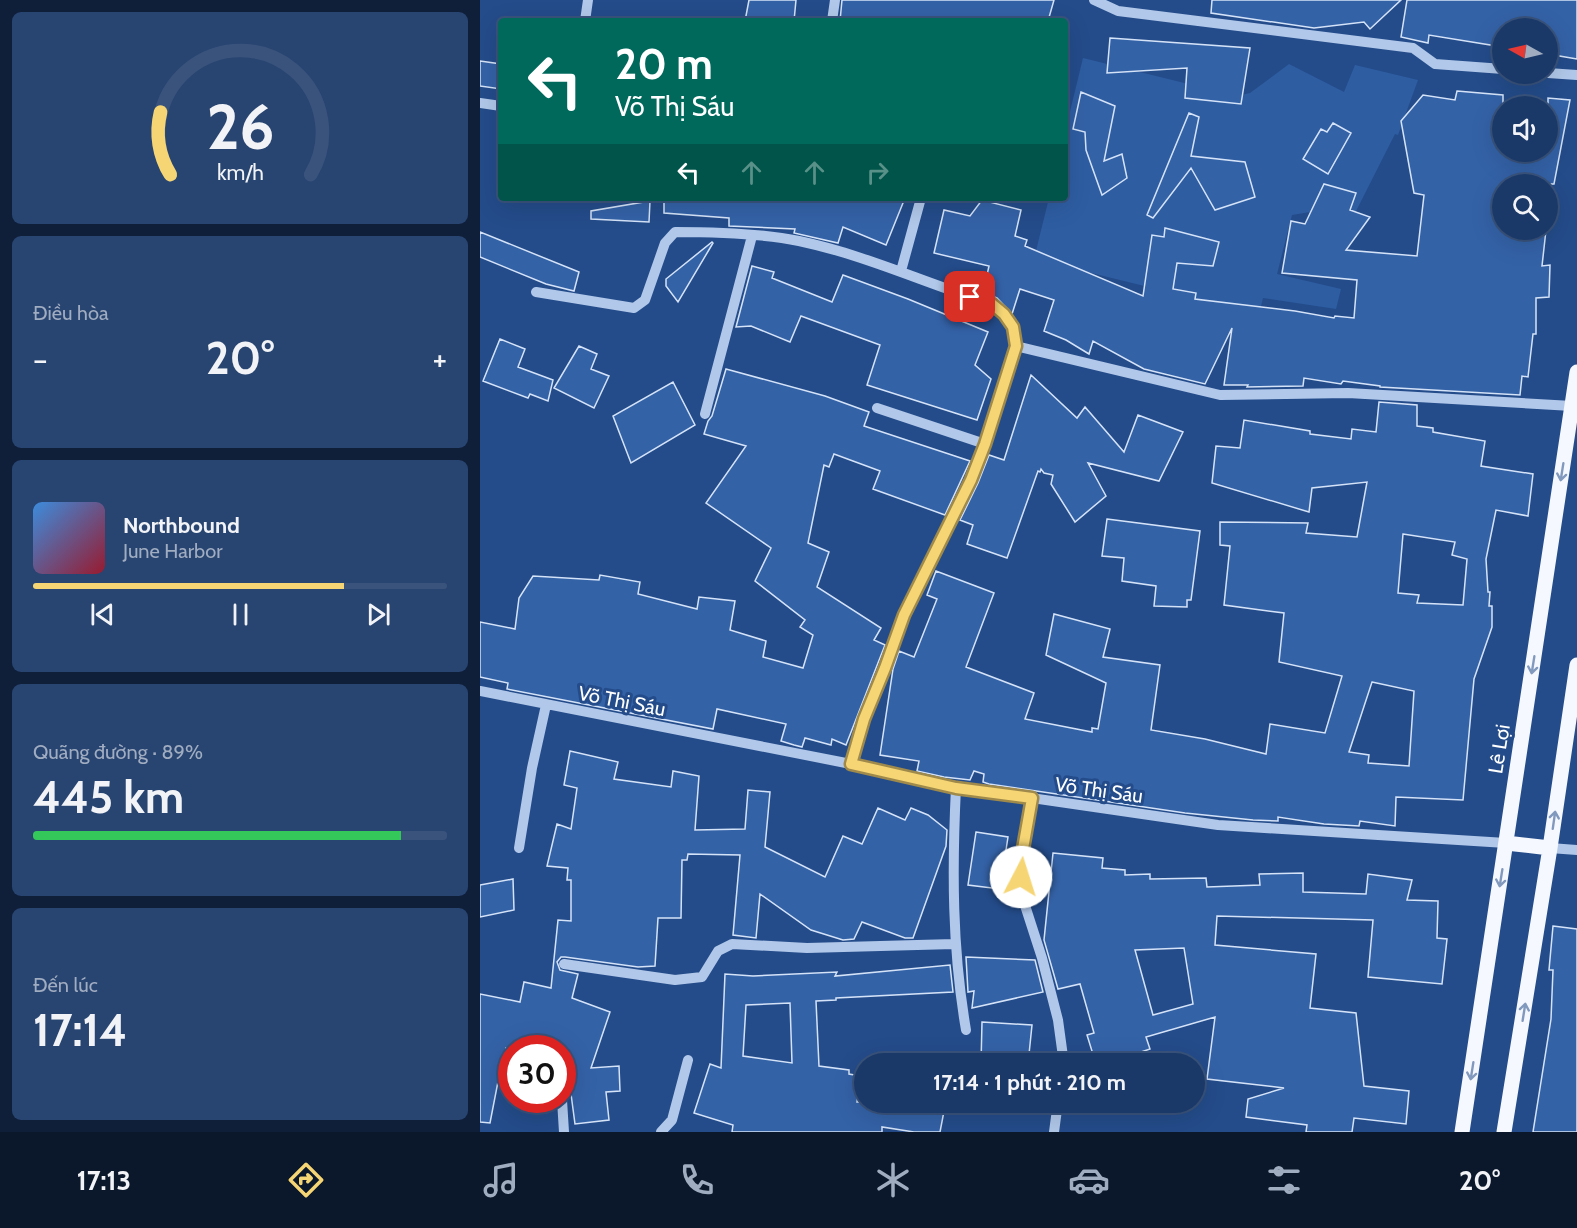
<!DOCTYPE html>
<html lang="vi">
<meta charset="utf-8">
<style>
:root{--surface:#1b3968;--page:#284471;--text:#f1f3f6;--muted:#a0acc0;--line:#39537c;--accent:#f5d574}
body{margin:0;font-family:Cabin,sans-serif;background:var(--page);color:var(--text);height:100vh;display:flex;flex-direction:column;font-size:22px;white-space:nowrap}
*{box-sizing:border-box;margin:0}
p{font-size:20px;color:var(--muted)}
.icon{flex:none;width:33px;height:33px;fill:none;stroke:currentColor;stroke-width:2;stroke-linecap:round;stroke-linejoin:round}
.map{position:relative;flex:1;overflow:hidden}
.sheet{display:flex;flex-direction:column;gap:12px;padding:12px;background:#0f1f39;width:480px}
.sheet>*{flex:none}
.guide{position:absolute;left:18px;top:18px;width:570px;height:183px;border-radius:6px;box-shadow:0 6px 24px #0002,0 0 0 2px var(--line);background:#00695c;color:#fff;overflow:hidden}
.needle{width:39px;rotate:278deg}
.buttons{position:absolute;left:1012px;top:18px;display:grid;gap:12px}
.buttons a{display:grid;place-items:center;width:66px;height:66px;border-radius:50%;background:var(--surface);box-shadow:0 6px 24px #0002,0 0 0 2px var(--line);font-size:30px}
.speed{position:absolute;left:18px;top:1035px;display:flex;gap:12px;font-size:30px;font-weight:700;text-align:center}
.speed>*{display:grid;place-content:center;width:78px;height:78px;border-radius:50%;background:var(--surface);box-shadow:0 6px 24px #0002,0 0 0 2px var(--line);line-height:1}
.speed .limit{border:9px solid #d22;background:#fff;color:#111}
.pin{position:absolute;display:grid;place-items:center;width:51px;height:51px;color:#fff;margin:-26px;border-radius:12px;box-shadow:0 3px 9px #0006}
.me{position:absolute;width:66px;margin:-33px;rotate:5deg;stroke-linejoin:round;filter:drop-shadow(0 0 4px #0008)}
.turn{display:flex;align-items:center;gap:21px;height:126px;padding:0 18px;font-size:27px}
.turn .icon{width:78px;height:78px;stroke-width:2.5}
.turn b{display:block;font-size:42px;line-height:51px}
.lanes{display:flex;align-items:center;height:57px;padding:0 18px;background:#0003;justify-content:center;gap:30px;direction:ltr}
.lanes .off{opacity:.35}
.big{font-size:45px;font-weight:700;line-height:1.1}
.sheet .tile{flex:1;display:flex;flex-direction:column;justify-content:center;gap:9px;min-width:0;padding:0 21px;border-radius:9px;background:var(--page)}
.sheet .dial{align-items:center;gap:0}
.dial svg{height:156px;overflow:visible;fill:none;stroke:var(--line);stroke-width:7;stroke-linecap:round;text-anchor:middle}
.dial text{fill:var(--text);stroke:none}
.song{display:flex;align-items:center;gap:18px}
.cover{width:72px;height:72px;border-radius:9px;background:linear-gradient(135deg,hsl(210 70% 55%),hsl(350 70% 35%))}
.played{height:6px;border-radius:3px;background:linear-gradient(90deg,var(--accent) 75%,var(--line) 75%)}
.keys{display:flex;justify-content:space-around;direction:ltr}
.heat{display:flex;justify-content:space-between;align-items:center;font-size:33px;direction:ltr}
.charge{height:9px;border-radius:4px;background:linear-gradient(90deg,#34c759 89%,var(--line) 0)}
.trip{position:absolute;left:374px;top:1053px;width:351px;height:60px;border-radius:30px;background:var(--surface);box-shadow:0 6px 24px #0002,0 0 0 2px var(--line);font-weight:700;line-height:60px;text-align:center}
.dock{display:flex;height:96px;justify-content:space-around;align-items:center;background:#0b172a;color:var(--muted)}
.dock .icon{width:42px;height:42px}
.dock .on{color:var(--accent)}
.dock b{font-size:27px;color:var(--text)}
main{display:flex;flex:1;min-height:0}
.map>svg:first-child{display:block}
</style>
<main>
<section class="sheet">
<div class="tile dial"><svg viewBox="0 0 100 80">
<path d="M14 69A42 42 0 1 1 86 69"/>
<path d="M14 69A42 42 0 0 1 9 37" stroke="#f5d574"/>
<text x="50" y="56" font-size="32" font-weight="700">26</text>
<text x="50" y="72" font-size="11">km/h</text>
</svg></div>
<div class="tile"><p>Điều hòa</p>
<div class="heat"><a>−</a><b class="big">20°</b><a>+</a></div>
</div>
<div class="tile">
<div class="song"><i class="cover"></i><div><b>Northbound</b><p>June Harbor</p></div></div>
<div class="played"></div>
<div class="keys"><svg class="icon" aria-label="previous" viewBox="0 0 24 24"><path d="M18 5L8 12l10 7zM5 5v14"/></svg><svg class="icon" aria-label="pause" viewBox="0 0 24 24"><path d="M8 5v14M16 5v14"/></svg><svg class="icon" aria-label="next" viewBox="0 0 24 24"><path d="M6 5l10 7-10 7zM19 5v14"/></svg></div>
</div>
<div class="tile"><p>Quãng đường · 89%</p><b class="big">445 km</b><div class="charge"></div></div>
<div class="tile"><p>Đến lúc</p><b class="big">17:14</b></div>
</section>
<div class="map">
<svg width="1097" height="1132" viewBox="0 0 1097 1132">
<rect width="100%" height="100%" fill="#244c8a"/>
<path fill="#2e5da2" d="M603,58L757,96L770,93L809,64L864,92L875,65L938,80L918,135L915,134L872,219L837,202L830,212L812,215L797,274L861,289L856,309L783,298L779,314L554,259L569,198H585V132Z"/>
<path fill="#3462a7" stroke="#d5e3f8" stroke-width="1.5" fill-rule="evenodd" d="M269,0H316L314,21H265Z
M362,0H574L568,21H360Z
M732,0H921L890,29L884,22L834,28L731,13Z
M927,0H1097V59L1068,54V28H1023V47L949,35L948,43L921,37Z
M630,38L770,48L761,104L705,98L707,68L627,73Z
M0,61L21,64V89L0,86Z
M977,91L1023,95V152H1068V98L1090,100L1074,184H1023V230H1066L1062,266L1070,265L1069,297L1056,298V334H1053L1048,377L1042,376L1040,395L900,387V386L863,381L861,384L824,378L823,386L767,387L768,385H744L752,328L725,384L664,369L613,341L609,354L586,340L564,331L574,300L540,289L532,314L517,298L503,293L509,266L454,253L464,210L490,216L502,200L541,210L535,236L547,240L545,246L663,296L672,235L684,237L685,228L739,242L733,266L697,263L693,289L716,293L715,299L815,311L854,318L855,316L874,318L877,280L802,273L811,221L825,224L844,184L876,193L870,210L890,217L866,250L937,256L944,195L934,193L921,121L943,95L975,100Z
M601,92L635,106L624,161L642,154L647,178L622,195L606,150L605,132L593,129Z
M709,113L719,117L711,156L765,162L775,197L735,210L711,168L673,218L667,215Z
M853,123L871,133L848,174L823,159L841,129L847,132Z
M184,198H425L406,245L363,227L358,243L314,233L315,229L249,226V218L184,213Z
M170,201L169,222L111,219V211Z
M0,232L99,272L94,291L66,284L0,257Z
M232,242L233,243L198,302L186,286V279Z
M272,266L294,272L292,278L352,302L363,275L428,299L508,332L495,365L511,379L497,420L387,385L400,345L321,316L310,342L271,326L256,327Z
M20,339L45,349L38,367L73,380L68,401L50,394L48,398L3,381Z
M99,346L117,354L111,369L129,376L114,408L74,388Z
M246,369L345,396L389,412L384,426L490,461L465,515L393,489L400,471L354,454L349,467L344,465L328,543L349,552L337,587L401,628L394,640L405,645L366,745L352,739L351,745L325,738L322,747L314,745L301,741L306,724L237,709L233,729L27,689L28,683L0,677V622L35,629L39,598L53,576L119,580L120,575L160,582L158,594L217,609L219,597L255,601L250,630L286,641L283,657L323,668L333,635L320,627L325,620L275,581L291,548L226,503L266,446L224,434L228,421L232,416Z
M551,375L597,418L605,407L644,452L658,415L703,432L679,481L608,463L626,496L595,522L571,484L573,475L564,473L561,469L560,472L558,471L527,558L487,544L493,525L480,520L498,483L509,455L524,460Z
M193,382L215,425L151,463L133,416Z
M899,402L937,405V426L953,428V432L1005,441L1001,466L1053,474L1048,516L1016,510L1006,559L1008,592H1010L1009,606H1012V627L994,679L983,800L916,797L915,826L880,821L879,826L844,824L798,817V821L773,820L705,813L509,784L503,782L504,774L494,771L490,780L464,777L437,771L439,761L400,755L413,669L419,651L434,657L457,599L447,595L456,571L514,593L486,667L554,693L545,719L612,732V728L618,729L626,683L566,655L574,614L630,629L623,657L680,665L671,730L725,739L786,754L790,724L845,733L862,676L799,662L804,613L744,605L750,546L740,545V522L828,523L826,533L877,537L887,482L832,488L829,512L732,483L736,446L760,448L764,420L830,431V434L871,439L872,429L896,432ZM923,534L975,542L972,555L987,559L983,605L937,603L939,595L918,593ZM892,682L934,691L929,766L888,763L889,755L869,752Z
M627,519L720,531L711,600H707V607L674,606L676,586L642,581L644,558L622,556Z
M90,751L138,762L134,779L191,787L193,771L219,776L215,830L265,829L268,790L290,792L285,847L345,877L363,836L382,844L398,808L425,820L431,808L448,815L467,830L466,846L433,938H425L382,922L374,939L363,940L331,930L280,894L276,938L253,935L260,855L208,854L207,860H202L201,918H178L175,966L158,967L85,957H81L77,962L80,970L98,974L92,998L130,1012L111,1068L139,1066L140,1091L126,1092L129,1120L95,1124L91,1094H89L86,1048H26L24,1061H22L10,1123L0,1122V994L40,1002L44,982L71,988L78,920L91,921V880H87L88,868L67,866L77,824L91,829L97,788L84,785Z
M496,832L528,837L520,889L488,885Z
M573,853L623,858L622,868L645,870V875L670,874V879L726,878L727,887L780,885L779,874L823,873V892L886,894L888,874L932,880L927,900L958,901L957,938L967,939L962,984L888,977L893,920L737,916L735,945L836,954L830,1008L876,1013L884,1086L929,1091L926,1124L874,1118L872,1132H826L827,1125L766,1117L768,1099L804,1088L727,1079L735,1017L666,1037L670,1049L625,1064H616L607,1035L614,1033L600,984L578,989L564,940ZM704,948L713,1004L673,1015L655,950Z
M33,879L34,910L0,917V885Z
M1073,926L1097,929V1132H1053L1071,1019L1073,970H1069Z
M486,957L555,960L563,992L492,1008L494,991L488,992Z
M470,965L473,992L356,998V1000L336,1001L339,1066L369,1070V1074L381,1076L377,1102H440L465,1106L460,1132H434L402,1127V1132H252L253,1125L214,1113L230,1064L241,1068L245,974L273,976L357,972L355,976ZM310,1003L312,1063L263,1056L266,1005Z
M502,1022L552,1025L548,1064H501Z"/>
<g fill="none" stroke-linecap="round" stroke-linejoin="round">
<path stroke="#b1c8ea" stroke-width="10" d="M614,0L638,11L933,48L955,64L1023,69
M105,21L108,0
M352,21L355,0
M1068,73L1097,75
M0,103L21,106
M421,271L441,198
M56,292L154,308L165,300L185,243L195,232C235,232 280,233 319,241C386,255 447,284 512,304C528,318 532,325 536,346L740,395L868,393L1092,406
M397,408L505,444
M225,414L272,236
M0,691L371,764L476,787L738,825L1026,843
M371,764L384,719L405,668L424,615L491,480L505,444L536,346
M476,787C472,870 472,948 486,1030
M552,798L541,860V893L562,958L578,1020L584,1064
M39,848L52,768L66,705
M1070,848L1097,850
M84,964L195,980L222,977L238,951L252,944L327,948L474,944
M82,1100L84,1132
M181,1132L192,1120L208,1060
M574,1132L578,1102"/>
<path stroke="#f5f8fe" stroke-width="15" d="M1026,843L1070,848
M982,1132L1097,372
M1024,1132L1070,848L1097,665"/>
</g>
<defs><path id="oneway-shaft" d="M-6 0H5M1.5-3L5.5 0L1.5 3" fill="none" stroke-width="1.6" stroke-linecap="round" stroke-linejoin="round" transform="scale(1.5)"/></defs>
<g stroke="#8299be">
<use href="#oneway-shaft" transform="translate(1082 472) rotate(99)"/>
<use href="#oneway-shaft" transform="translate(1053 665) rotate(99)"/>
<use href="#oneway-shaft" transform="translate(1074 820) rotate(-82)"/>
<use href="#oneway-shaft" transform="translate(1021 878) rotate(99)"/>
<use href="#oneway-shaft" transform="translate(1044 1012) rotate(-81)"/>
<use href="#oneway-shaft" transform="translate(992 1071) rotate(99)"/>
</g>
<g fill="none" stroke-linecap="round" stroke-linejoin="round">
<g stroke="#9f8a4b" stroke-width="15">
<path id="route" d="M490,297L512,304L524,314L533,327L536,346L505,444L491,480L424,615L405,668L384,719L371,764L476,788L552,798L541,860V877"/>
</g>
<use href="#route" stroke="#f5d574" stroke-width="10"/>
</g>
<g text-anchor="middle" stroke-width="6" stroke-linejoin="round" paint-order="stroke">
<g font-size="20" fill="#fff" stroke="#244c8a">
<text transform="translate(142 701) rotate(11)" y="7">Võ Thị Sáu</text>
<text transform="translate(1019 749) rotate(-81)" y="7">Lê Lợi</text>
<text transform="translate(619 790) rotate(8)" y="7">Võ Thị Sáu</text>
</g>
</g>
</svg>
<div class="buttons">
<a><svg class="needle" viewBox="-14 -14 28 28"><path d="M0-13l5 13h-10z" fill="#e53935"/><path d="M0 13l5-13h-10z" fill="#a0acc0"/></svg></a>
<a><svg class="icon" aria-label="sound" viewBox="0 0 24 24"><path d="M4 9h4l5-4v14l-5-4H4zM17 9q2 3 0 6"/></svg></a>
<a><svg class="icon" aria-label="search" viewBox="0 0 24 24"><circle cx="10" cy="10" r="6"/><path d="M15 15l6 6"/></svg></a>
</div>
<div class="speed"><div class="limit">30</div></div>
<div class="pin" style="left:490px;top:297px;background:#d93025"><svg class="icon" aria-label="arrive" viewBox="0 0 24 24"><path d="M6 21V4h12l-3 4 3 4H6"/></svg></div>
<svg class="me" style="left:541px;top:877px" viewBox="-20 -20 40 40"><circle r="19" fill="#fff"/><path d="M0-13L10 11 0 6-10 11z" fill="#f5d574"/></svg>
<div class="trip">17:14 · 1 phút · 210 m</div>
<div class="guide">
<div class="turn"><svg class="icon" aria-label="left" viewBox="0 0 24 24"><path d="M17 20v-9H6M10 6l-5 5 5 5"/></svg><div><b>20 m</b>Võ Thị Sáu</div></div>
<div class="lanes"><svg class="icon" aria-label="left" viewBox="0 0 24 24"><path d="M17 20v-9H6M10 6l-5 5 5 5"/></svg><svg class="icon off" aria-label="ahead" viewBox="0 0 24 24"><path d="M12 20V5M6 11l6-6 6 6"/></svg><svg class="icon off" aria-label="ahead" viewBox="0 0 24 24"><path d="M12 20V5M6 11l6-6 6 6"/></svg><svg class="icon off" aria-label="right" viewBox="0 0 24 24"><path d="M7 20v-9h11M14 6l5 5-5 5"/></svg></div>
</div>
</div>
</main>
<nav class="dock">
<b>17:13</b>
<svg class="icon on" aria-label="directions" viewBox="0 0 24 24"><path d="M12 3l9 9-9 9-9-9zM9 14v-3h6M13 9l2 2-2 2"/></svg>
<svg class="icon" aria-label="music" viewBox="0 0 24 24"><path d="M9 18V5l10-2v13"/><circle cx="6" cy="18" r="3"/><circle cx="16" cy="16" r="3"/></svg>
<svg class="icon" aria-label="phone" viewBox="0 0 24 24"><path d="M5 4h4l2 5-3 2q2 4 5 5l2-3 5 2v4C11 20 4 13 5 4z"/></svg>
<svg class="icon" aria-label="climate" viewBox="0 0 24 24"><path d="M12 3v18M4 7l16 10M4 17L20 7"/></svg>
<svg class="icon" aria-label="car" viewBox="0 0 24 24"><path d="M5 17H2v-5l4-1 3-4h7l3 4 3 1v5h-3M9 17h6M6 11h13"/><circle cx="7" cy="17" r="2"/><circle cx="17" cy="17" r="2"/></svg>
<svg class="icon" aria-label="filters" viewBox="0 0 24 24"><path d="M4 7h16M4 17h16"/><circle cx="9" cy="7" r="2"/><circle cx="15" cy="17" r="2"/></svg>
<b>20°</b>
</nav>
